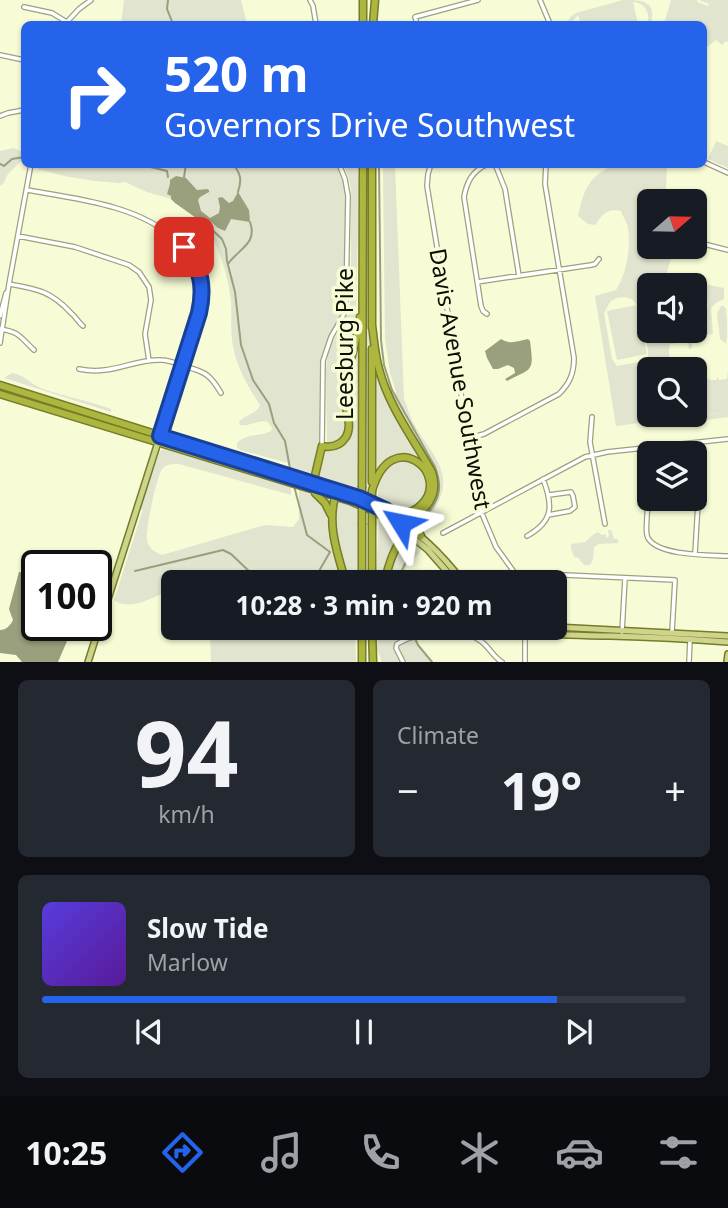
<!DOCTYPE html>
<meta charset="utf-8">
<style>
:root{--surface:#171b24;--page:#242831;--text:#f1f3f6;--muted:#9ea1a6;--line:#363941;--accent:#2563eb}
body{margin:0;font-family:"Noto Sans",sans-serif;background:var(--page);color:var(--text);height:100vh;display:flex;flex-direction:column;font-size:26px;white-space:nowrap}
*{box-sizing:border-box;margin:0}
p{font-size:23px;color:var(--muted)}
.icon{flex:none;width:38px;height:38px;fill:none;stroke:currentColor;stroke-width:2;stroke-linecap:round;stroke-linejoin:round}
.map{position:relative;height:662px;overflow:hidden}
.details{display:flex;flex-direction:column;gap:18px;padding:18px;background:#0d0f14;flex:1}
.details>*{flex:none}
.guide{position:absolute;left:21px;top:21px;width:686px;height:147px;border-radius:10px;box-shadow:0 2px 5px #0004;background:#2563eb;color:#fff;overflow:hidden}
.needle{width:46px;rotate:70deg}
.controls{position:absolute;left:637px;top:189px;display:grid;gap:14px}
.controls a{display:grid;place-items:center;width:70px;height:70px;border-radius:10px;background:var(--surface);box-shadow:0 2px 5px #0004;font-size:35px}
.speed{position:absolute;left:21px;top:550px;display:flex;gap:14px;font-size:35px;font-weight:700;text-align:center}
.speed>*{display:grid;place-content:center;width:91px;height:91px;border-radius:50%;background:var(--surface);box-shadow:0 2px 5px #0004;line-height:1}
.speed .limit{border:4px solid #111;border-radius:10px;background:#fff;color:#111}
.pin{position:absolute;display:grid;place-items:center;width:60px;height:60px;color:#fff;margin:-30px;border-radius:14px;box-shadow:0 4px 10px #0006}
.me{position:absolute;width:77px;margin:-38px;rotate:305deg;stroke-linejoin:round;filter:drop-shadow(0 0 5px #0008)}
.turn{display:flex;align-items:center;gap:24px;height:147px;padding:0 28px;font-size:32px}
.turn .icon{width:91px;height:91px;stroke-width:2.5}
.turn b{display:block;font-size:49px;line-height:60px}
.big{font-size:52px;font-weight:700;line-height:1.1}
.details .card{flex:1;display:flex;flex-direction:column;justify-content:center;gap:10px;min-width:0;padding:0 24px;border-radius:10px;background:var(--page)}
.details .dial{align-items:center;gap:0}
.dial b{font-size:91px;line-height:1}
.song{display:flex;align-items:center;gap:21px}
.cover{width:84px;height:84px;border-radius:10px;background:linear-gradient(135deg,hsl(250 70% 55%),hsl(270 70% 35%))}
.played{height:7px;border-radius:4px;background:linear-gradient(90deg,var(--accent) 80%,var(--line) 80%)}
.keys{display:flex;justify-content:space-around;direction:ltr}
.heat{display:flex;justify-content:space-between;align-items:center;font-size:38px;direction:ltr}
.details .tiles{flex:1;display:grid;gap:18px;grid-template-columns:1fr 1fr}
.card:last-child{grid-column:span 2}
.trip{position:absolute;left:161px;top:570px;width:406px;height:70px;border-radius:10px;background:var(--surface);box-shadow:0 2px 5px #0004;font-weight:700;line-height:70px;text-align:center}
.tabs{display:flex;height:112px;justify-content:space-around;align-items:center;background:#090b0e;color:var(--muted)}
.tabs .icon{width:49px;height:49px}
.tabs .current{color:var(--accent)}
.tabs b{font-size:32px;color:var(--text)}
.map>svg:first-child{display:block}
</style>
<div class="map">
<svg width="728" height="662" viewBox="0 0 728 662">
<rect width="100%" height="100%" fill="#f7fcd6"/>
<path fill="#e1e4ce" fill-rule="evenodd" d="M124,0H241L247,24H121Z
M623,0C641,0 657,0 651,24H647C651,13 645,3 633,2L638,24H581L578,15L570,24H567L570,17L576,13Z
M671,0H697V2L708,6L709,4L699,0H728V42L726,41L722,45L716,40L704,49V24H664Z
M716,141L728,146V168L708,159Z
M14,148L24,153C20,169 9,166 4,183L0,186V151Z
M296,164L297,166L302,164L339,165L347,188L346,302L342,321L324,353L322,446L312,471C306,479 298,475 290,473L288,463L240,450L237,447V443C247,433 260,437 271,431L272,428L268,422C258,419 250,427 240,425L239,422C245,414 256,415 260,405C248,386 237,369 233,346C230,332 232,317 231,303C229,278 221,257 212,235L213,231L207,222L203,223L171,199L147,192L125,182L119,183L95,181L64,176L38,169L37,165Z
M369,164L371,293L370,490L366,489L365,483V165Z
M344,165H358L359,184L356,321L343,382V400L346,424L342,436L332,444L327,445L326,369L328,355L331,344L345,320L351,300V191L349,179Z
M383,165H395L404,399C407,406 409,413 412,420C427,451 458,471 435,508C431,515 428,521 420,523L419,520C425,511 435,504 437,492C442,472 406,421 395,402L394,396L396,392L390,373L385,339Z
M615,165H667L666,189L669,201H649V247H676C669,258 669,271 663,283L668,281L679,285H649V331H666C670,340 678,341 686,335L692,340V348L689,349L688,342L670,344L669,352L670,369H649V379L648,380L649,382V415H695L696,383L707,380L708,378L710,380H716L718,377L719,380L727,379L728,369V417L684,423L682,421L684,419L719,413L616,426L595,296L616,290C627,273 631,247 628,228C627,222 623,217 621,211C610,207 600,215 596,225L588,224L578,216C584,190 588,176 615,165ZM624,297L632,299L640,309L648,351V358L644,361L617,366L612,359L604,313L610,302L616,298Z
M704,284L724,288V299L717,302L711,308L712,321H710L712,322L713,334L705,335L704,322H700V316L703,317C707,309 712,303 702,296H695V288Z
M637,305L647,354L617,360L607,311Z
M721,306H724L726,309C727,320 728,335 726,344L720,339L717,314Z
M359,339V491L326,478L320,479L319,477L326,451L346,440L347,386Z
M376,360L379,372L424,462L422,463L415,459L388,461L377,472Z
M12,373C25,375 30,384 41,388C64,397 88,400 111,409V412L4,378Z
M167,448L291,487V495L179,464C174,464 166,464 163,468C157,473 145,532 147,540C149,548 154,552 162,555L265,525L293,527L299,519V490L312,495L324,507L344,583H220C209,578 202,580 191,582C186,584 179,583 173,583V589C157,595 129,613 114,600L143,509L139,511L160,451Z
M405,460C436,471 434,499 405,511L400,508L389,506L378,501C378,478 380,464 405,460Z
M339,501L359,509V583H349C340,557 332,530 337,503Z
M379,519L403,533L382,583H376V576Z
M608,530H611L614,539H617L619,542L618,543L599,544L594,547L593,559L590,565C584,566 582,564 579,558L574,557L571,548V544L585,542L594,534L598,532L602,535L605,534L607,538L609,536Z
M406,539L413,540L422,548L419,554L408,562L406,569L409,583H386L392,565L403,542Z
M212,628H355L356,662H211L210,633Z
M379,628H415L412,632L418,645L432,662H382L377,649Z"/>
<path fill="#9a9f7d" d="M176,176L186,178L197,190L207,189L209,190V192L200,197L198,200L201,211L210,218L219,213L220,207L218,198L222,197L229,203L233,201L238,192L249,210L250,222L231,219L225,231L218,228L210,221L203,223L199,220L175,203L171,199V196L167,194L170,184V180Z
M501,339C510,345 518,341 528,339L530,341C534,372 533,368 507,381L505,379L515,373L514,368L508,365L498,369H493L487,358L485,351Z
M36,569L37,625H74L58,662H22L16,655L0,653V630C6,630 11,625 13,620L9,609L19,572L28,573Z"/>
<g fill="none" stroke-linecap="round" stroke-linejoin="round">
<path stroke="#9a9f7d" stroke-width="2" d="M168,0L167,9L173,24
M0,164L4,166L12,159L24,157
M69,164L113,166L128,164
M138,164L167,171L168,177
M233,164C241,174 242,180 238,192
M379,164L381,340L384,365L392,390L435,467C444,490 438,503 422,520
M184,177L186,164
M207,222L209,227L222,239L226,249L227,261L235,292L241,345L253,380L269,404L274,423L285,441L291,474
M228,264C238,249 258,244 250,222
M135,571L223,550L231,554L251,573L273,583
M294,583L319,571L330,552L307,535L294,486
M399,583L401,572L406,562
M410,628L418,645L432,662
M252,634L254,628"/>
<g stroke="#9da17e" stroke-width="6">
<path id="minor" d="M310,0L313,6L316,24
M540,0L550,24
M24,7L52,13L70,24
M416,20L415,17L478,0
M65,24L79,9L91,0
M0,55L24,60
M0,116L8,113L24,110
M704,162L728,173
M431,164L428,174L427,186L480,509L496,547L522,583
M487,164C472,172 467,181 464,197L481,306L483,311L487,314
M495,164L505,189L519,276
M27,190C56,195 87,199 116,208C159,221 209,252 201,303L160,434
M18,236L75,247L129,265L139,272L149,287L151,300L145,334L149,361
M702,240L704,244L728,250
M477,282L591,265L595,264L599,259
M9,284C37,289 51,291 71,313C76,317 78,322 83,326
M0,316L6,293
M0,329C20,332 20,337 34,350
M0,343L9,284L31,164
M79,369C112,376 132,359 161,360C170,360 178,364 187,367C206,372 211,376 221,393
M592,417L590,442L605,524
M469,438L484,434L559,394C570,383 574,373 574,358L545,184L546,164
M322,446L323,361L331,337L344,314L346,302L348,196L345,179L339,164
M643,450C645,472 649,494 647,516C647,523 645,532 648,538C658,556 710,555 728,556
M695,490L698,497V503L695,554
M548,515L570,511L575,507L573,496L571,492L549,495
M443,533L585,457L607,452L728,439
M527,536C554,521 553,505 543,479
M520,578L534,574L565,575L675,580L672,632
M622,632L625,578
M403,662L396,648L397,644C419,631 461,625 482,642C490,648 493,657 502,662
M525,662V629
M689,662L690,640"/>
</g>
<g stroke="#757c2a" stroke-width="8">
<path id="major" d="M387,512C419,532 441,553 464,583
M395,523L428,550L457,583
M555,627L728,636
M518,628C547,637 580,635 610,636C649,637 689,639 728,642
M88,662L160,436
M727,662L728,654"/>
</g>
<g stroke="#757c2a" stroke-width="9">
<path id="highway" d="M363,24V0
M373,24L375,0
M372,328V164
M372,349V482
M0,385L346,494C362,499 385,514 402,513C409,513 416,510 421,505C453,474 391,423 372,491
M0,394L350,501C359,505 367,508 376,512C382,516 389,521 396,523C402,525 406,522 411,519C429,508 439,493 432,472C413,438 389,407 379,369C375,355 374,340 372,325
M362,486L363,164
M312,488L322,446C332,448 340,446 346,437C353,425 345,411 345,399C345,371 357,345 360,317
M315,493L325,503L331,515
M335,497C327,526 338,555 346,583
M418,515L415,524L421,536
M362,583V524
M372,583V525
M384,583C389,564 394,546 407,532
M372,628L373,662
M362,662V628"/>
</g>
<use href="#minor" stroke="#fff" stroke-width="3.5"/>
<use href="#major" stroke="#ced48c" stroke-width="5"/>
<use href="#highway" stroke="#adb73f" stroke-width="6"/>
<g stroke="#757c2a" stroke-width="9" stroke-linecap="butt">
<path id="highway-bridge" d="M362,524V486
M372,525V491"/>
</g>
<use href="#highway-bridge" stroke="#adb73f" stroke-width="6"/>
</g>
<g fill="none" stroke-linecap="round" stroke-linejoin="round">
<g stroke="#184099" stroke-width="18">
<path id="route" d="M184,247C201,268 205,286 199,313L160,436L359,498L385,510L404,523H401"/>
</g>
<use href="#route" stroke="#2563eb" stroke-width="12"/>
</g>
<g text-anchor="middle" stroke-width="7" stroke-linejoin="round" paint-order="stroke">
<g font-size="23" fill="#0d0e03" stroke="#f7fcd6">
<text transform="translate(345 344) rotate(-90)" y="8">Leesburg Pike</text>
<text transform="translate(460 379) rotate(80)" y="8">Davis Avenue Southwest</text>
</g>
</g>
</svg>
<div class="controls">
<a><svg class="needle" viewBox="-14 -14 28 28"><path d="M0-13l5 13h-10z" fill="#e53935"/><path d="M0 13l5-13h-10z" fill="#9ea1a6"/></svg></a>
<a><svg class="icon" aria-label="sound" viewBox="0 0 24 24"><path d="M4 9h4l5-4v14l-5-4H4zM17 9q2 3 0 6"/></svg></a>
<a><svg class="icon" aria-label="search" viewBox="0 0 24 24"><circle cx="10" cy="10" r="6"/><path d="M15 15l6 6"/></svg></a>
<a><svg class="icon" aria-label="layers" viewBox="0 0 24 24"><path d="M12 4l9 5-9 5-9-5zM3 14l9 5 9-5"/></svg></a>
</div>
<div class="speed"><div class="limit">100</div></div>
<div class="pin" style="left:184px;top:247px;background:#d93025"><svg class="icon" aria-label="arrive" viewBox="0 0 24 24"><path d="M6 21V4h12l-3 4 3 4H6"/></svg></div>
<svg class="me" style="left:401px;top:523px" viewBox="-20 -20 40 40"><path d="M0-17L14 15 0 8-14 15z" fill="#2563eb" stroke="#fff" stroke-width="4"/></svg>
<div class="trip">10:28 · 3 min · 920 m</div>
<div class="guide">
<div class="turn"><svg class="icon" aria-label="right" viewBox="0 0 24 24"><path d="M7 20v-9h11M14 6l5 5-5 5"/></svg><div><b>520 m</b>Governors Drive Southwest</div></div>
</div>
</div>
<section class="details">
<div class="tiles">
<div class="card dial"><b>94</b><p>km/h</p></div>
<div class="card"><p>Climate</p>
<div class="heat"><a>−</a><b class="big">19°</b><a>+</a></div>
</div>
<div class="card">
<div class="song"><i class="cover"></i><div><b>Slow Tide</b><p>Marlow</p></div></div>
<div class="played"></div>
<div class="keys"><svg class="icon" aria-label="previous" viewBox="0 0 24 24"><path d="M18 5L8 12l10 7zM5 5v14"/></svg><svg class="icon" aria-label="pause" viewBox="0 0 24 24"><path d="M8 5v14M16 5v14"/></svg><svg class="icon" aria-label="next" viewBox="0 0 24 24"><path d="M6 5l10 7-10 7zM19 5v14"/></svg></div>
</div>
</div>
</section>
<nav class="tabs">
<b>10:25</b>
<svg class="icon current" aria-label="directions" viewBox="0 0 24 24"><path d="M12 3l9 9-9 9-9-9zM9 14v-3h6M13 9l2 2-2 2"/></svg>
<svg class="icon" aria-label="music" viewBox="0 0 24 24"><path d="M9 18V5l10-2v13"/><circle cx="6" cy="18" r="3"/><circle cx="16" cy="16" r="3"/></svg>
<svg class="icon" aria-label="phone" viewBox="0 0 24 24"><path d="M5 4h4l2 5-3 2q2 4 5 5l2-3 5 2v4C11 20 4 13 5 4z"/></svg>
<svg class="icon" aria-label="climate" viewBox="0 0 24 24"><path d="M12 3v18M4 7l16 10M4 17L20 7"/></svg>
<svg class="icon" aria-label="car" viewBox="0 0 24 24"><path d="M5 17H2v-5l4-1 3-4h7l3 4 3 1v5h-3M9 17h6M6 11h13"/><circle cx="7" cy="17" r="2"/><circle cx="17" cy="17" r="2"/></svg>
<svg class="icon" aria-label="filters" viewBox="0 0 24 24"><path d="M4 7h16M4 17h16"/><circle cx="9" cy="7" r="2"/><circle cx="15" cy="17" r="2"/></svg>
</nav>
